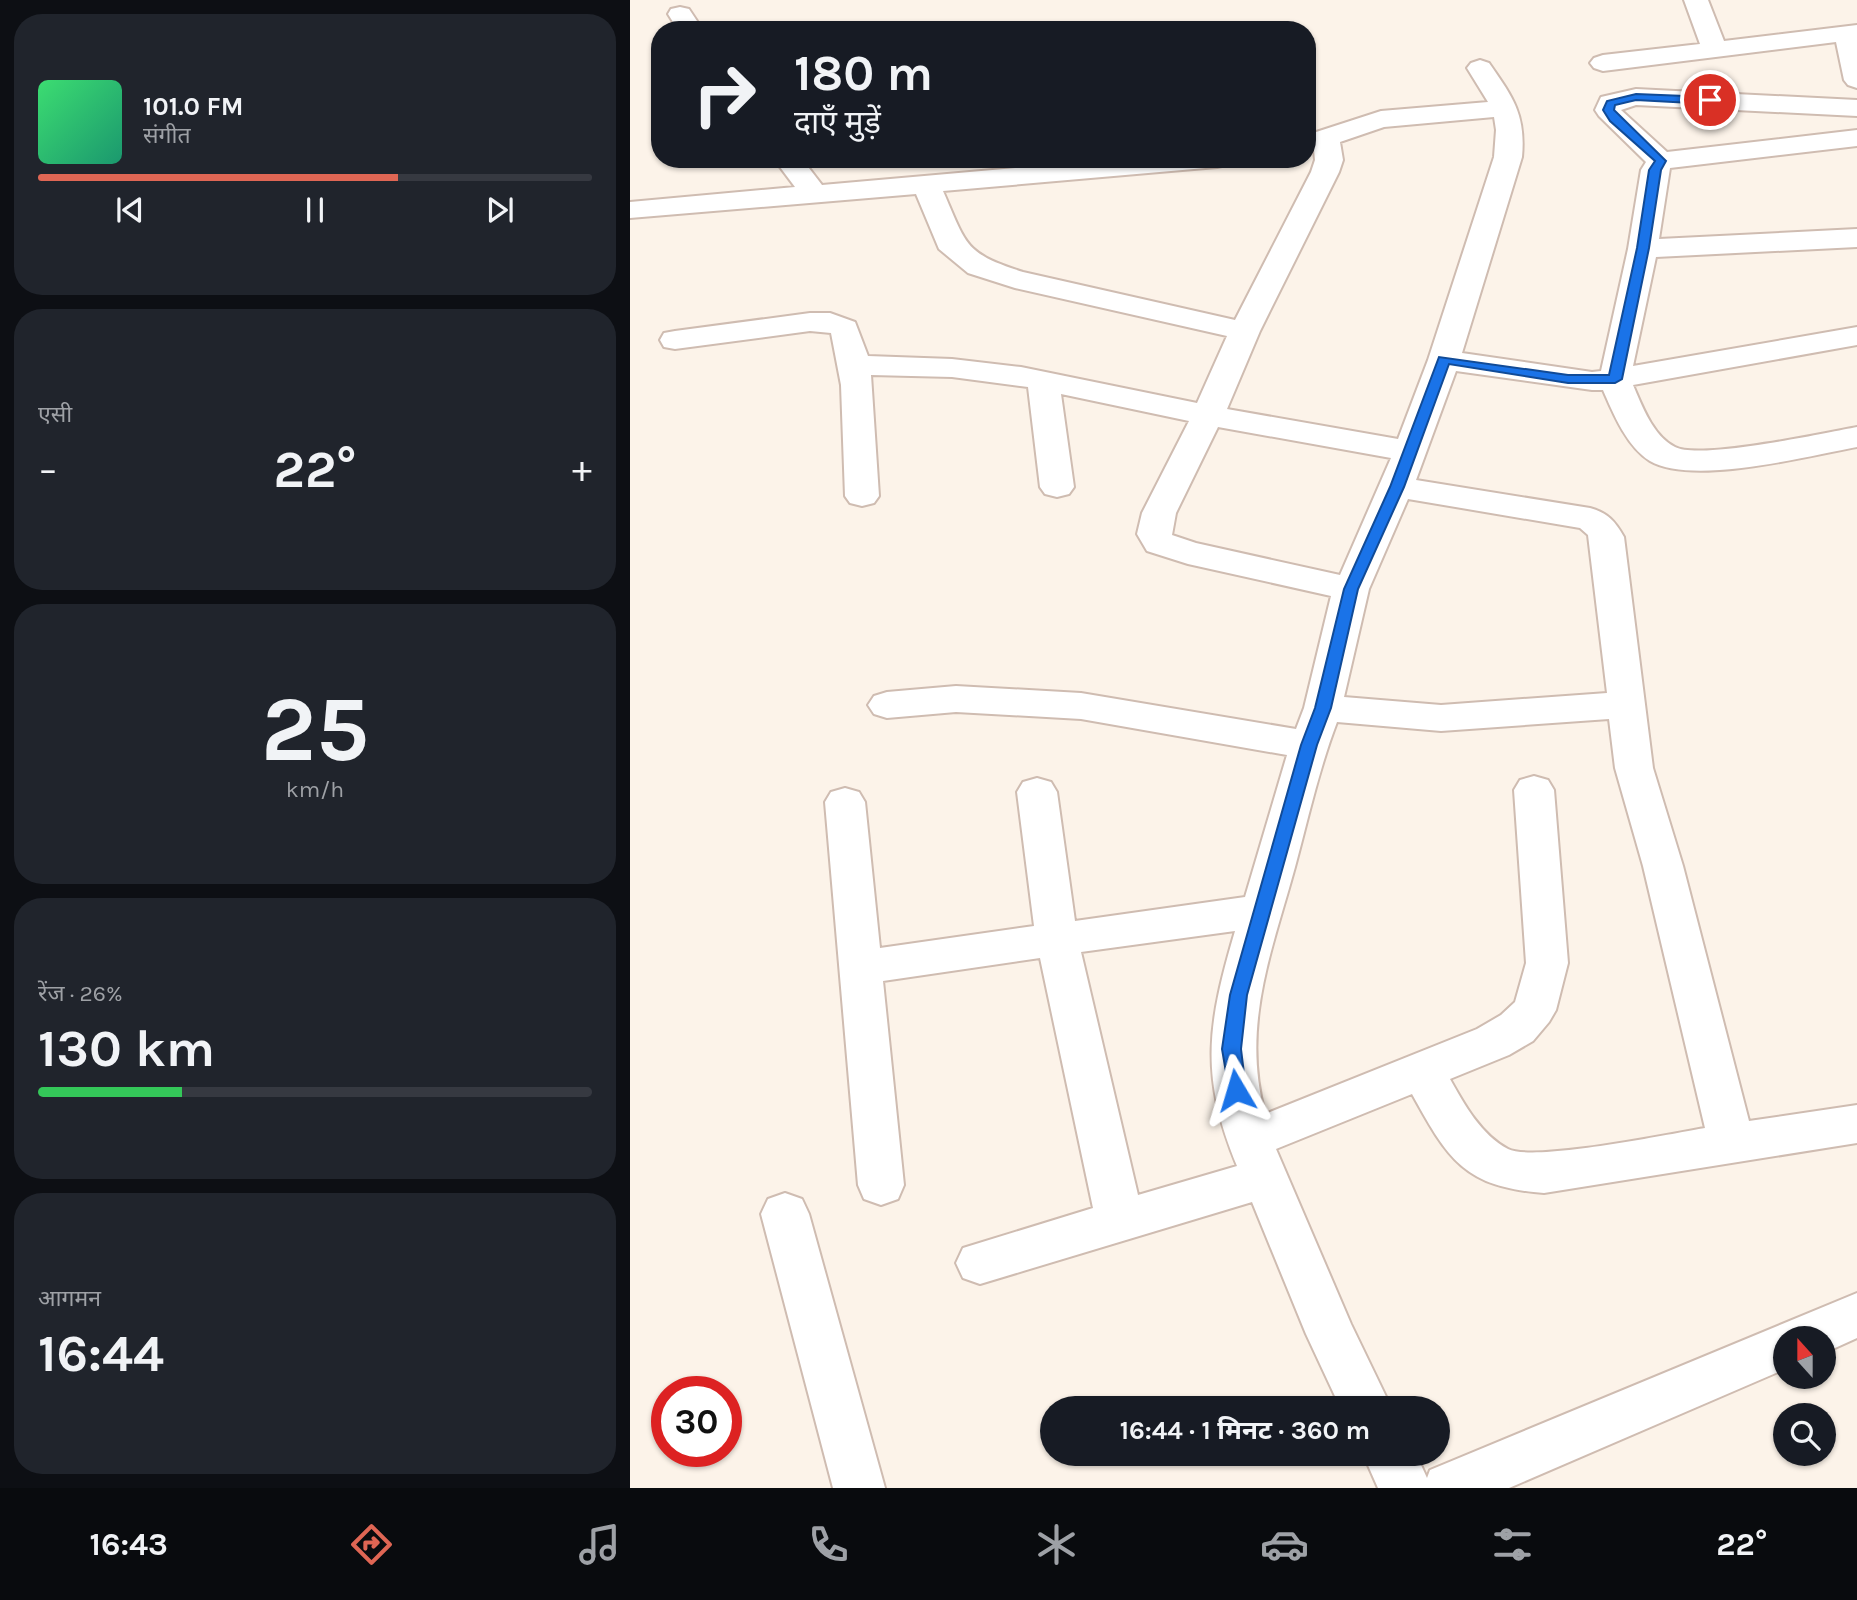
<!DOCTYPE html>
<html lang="hi">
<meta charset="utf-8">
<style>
:root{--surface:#171b24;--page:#20242c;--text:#f1f3f6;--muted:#9ea1a6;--line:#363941;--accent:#df6654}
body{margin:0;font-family:Karla,"Noto Sans Devanagari",sans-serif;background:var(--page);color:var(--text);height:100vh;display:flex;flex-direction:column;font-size:26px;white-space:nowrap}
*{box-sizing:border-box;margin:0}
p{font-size:23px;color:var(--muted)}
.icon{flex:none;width:38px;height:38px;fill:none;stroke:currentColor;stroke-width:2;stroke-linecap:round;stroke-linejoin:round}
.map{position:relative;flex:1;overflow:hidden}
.sheet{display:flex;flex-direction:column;gap:14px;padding:14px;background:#0d0f14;width:630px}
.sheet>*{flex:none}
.hud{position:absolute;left:21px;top:21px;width:665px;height:147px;border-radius:28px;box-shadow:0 2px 5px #0004;background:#171b24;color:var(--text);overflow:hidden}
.needle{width:46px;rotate:339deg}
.buttons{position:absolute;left:1143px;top:1326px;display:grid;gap:14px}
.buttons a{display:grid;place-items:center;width:63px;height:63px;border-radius:50%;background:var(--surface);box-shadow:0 2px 5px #0004;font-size:35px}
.speed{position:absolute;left:21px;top:1376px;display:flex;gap:14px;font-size:35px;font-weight:700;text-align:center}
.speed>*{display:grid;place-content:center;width:91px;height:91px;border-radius:50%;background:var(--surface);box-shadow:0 2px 5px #0004;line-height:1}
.speed .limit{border:10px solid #d22;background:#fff;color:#111}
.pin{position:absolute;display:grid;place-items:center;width:60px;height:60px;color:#fff;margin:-30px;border:4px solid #fff;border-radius:50%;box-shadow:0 2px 7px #0007}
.me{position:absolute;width:77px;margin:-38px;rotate:353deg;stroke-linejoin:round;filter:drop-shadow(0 0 5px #0008)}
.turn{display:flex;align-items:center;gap:24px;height:147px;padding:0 28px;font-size:32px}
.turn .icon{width:91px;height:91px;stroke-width:2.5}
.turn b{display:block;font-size:49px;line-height:60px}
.big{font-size:52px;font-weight:700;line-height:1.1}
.sheet .widget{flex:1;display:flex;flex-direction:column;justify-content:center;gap:10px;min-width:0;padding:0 24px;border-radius:28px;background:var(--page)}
.sheet .dial{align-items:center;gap:0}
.dial b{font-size:91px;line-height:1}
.song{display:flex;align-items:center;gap:21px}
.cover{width:84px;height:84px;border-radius:10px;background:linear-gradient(135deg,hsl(140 70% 55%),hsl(160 70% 35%))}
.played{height:7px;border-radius:4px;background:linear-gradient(90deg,var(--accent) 65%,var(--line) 65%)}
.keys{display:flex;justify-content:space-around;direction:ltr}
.heat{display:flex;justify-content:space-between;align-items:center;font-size:38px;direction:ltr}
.charge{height:10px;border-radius:5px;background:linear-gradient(90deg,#34c759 26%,var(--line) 0)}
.trip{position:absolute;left:410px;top:1396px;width:410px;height:70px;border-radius:35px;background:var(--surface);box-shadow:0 2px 5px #0004;font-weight:700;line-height:70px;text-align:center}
.dock{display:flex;height:112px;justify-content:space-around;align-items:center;background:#090b0e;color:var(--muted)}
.dock .icon{width:49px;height:49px}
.dock .on{color:var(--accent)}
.dock b{font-size:32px;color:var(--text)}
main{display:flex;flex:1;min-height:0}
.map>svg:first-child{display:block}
</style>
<main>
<section class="sheet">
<div class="widget">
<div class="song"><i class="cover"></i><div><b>101.0 FM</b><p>संगीत</p></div></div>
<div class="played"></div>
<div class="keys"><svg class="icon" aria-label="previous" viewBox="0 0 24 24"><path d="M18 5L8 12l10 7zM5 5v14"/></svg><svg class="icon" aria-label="pause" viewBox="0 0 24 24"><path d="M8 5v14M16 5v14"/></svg><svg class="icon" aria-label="next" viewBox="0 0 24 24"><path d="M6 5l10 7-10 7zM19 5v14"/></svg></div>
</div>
<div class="widget"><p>एसी</p>
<div class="heat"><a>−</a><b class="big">22°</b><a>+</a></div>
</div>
<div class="widget dial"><b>25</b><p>km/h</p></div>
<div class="widget"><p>रेंज · 26%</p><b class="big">130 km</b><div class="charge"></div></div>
<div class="widget"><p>आगमन</p><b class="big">16:44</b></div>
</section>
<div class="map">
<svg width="1227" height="1488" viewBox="0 0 1227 1488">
<rect width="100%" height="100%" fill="#fcf3e9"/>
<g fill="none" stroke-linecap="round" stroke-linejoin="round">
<g stroke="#cfbcb1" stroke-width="4">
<path id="minor" d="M1054,0H1078L1094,41L1227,25V88L1218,85L1214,80L1206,42L973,71L964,68L960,63L964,58L973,55L1070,44Z
M50,7L59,9L73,30H48L38,14L41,9Z
M850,60L859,63C882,96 896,114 892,157L832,353L962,372L971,371L998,249L1011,170L1016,162L969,116L965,110L971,97L1006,89L1227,100V116L1006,105L991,110L1037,152L1227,130V146L1040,168L1029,239L1227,229V247L1026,257L1003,366L1227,327V345L1003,385C1012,406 1023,436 1045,447C1069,460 1195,433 1227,427V447C1178,456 1063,486 1020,461C997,447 983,413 973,390H962L826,371L786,480L960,508C978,513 985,521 994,537L1023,768L1053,866L1119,1121L1227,1105V1143L914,1193C834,1187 818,1159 782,1094L646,1149L721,1324L762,1409H711L676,1334L622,1202L350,1284L333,1278L326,1263L333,1248L463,1208L410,958L253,981L274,1185L268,1199L251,1205L234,1199L228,1185L195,802L201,792L215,788L229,792L235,802L250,948L404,926L387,792L393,782L407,778L421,782L427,792L445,921L615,897L657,755L451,719L326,712L257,718L244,714L238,705L244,696L257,692L326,686L451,693L666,729L674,708L701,596L558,564L517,551L507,534L512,513L559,421L431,394L444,487L439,494L427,497L415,494L410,487L398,387L322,377L241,375L249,496L244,503L232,506L220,503L215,496L211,385L201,333L180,331L45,349L34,347L30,340L34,333L45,331L180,313H200L225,322L238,356L322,359L391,367L567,403L597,336L385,288L338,273L309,249L286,194L0,218V202L165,187L144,159H172L192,185L489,159H601L597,165L587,167L313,191C337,246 334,253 393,272L605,320L681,172L685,160L684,150L677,152V135L751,111L858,102L837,68L841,63ZM864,117L866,130L864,157L798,360L768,439L597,409L630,331L709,172L713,160L710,142L754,127ZM588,427L761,458L710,575L566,543L542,535L546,513ZM778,499L950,528L958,535L977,693L811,705L714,697L739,589ZM979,719L985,768L1013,866L1075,1128C1039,1134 904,1162 878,1149C851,1135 834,1104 820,1079L879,1055L903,1041L919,1022L926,1010L938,963L924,790L918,780L904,776L890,780L884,790L896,963L885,1002L871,1015L847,1029L635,1114C611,1025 642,951 665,867C678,819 689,769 707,722L811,731ZM605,931C578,1023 569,1074 607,1166L508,1195L451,952Z
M155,1193L172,1199L179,1214L255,1488H203L131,1214L138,1199Z
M1227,1293V1338L1194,1353V1339H1155V1369L879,1488H748L733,1454H786L797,1478L800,1470Z"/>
</g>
<use href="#minor" fill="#fff" fill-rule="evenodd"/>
</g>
<path fill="#1a73e8" stroke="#114b97" stroke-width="2" d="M1006,94L1080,97L1086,100L1080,104L1006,100L985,105L984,110L1036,161L1031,170L1019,248L992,379L985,383H938L819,364L774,487L728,589L701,708L687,745L617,995L611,1049L616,1090L613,1096L606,1098L600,1096L592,1049L600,995L671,745L685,708L714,589L760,487L809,357L938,375H979L1007,248L1019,170L1025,161L980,121L973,110L977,101Z"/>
</svg>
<div class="buttons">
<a><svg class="needle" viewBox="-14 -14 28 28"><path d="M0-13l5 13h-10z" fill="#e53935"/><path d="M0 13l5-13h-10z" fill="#9ea1a6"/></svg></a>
<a><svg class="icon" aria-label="search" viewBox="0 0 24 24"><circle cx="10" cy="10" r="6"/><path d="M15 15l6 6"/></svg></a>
</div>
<div class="speed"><div class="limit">30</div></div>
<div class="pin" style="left:1080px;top:100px;background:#d93025"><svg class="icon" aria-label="arrive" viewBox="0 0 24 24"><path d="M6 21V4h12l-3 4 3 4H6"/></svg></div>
<svg class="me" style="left:606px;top:1090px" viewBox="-20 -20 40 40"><path d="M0-17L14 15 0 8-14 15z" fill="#1a73e8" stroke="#fff" stroke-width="4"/></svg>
<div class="trip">16:44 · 1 मिनट · 360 m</div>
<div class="hud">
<div class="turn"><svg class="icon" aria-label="right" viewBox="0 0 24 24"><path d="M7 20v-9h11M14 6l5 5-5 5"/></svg><div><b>180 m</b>दाएँ मुड़ें</div></div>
</div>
</div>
</main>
<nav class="dock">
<b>16:43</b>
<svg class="icon on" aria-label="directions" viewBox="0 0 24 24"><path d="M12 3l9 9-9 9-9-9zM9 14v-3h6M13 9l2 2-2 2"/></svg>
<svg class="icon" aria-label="music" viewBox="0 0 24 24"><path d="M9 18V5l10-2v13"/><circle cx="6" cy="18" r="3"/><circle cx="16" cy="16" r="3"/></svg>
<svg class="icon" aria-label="phone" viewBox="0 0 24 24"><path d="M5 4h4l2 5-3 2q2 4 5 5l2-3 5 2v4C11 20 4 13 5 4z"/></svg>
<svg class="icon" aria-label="climate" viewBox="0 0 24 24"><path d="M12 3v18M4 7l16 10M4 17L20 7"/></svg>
<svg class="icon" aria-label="car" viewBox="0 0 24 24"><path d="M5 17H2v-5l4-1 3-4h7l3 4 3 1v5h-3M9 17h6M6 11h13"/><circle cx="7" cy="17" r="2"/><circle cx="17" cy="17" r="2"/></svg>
<svg class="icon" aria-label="filters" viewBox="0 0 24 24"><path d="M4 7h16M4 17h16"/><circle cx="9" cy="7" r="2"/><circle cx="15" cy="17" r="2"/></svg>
<b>22°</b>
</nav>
